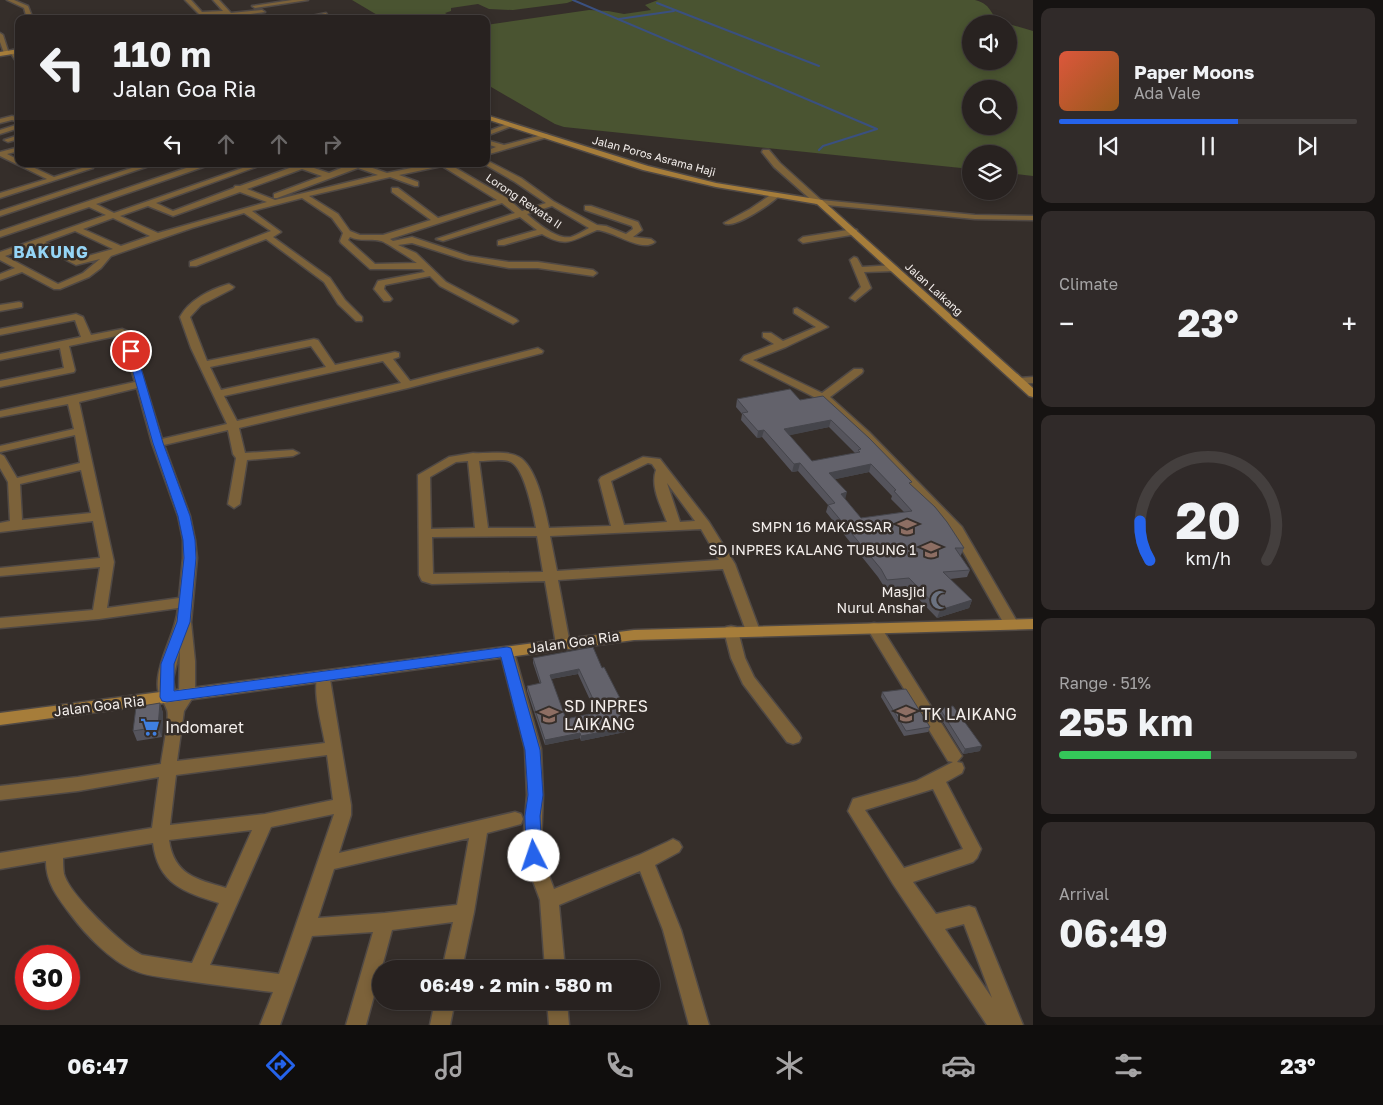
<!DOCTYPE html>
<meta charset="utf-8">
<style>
:root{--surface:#282220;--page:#302a29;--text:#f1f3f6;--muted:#a5a4a5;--line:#443f3e;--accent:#2563eb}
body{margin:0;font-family:"Golos Text",sans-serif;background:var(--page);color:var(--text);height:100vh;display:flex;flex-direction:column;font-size:19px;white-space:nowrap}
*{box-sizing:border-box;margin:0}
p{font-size:16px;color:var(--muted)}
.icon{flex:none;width:28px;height:28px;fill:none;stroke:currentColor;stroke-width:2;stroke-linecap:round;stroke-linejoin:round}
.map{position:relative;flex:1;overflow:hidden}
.drawer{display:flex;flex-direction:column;gap:8px;padding:8px;background:#161312;width:350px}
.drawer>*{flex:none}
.hud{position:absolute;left:15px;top:15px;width:475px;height:152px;border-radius:10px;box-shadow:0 2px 8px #0003,0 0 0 1px var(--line);background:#282220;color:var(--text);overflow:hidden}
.fabs{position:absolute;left:962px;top:15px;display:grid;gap:10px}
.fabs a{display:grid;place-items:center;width:55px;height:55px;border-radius:50%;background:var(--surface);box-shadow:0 2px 8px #0003,0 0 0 1px var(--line);font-size:25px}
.speed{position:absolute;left:15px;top:945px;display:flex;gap:10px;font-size:25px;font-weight:700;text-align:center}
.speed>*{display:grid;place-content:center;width:65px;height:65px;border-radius:50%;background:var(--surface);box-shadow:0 2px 8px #0003,0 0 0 1px var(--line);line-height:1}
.speed .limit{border:8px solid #d22;background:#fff;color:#111}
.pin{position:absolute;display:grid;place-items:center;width:42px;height:42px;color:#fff;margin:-21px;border:2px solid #fff;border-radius:50%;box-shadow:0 1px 5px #0007}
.me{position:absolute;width:55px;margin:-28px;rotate:356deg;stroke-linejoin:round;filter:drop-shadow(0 0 4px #0008)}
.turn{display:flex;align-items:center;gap:18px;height:105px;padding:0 15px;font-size:22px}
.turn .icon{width:65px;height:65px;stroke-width:2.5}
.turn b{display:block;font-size:35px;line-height:42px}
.lanes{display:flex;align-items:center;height:48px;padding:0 15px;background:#0003;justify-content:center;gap:25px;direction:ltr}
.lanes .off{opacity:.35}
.big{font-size:38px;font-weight:700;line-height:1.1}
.drawer .widget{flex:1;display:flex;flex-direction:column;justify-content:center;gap:8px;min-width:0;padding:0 18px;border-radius:10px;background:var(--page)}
.drawer .dial{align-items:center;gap:0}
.dial svg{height:130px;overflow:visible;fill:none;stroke:var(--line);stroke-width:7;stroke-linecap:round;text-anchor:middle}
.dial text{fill:var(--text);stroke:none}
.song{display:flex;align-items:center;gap:15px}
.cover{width:60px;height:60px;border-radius:8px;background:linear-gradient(135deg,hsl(10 70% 55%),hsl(30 70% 35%))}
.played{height:5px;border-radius:2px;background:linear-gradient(90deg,var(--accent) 60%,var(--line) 60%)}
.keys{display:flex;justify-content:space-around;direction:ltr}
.heat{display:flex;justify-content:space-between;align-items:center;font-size:28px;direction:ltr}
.charge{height:8px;border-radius:4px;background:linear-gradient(90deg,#34c759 51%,var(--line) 0)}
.trip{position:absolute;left:372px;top:960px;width:288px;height:50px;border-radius:25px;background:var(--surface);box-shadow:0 2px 8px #0003,0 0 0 1px var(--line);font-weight:700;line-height:50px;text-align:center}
.dock{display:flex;height:80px;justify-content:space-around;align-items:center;background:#100e0d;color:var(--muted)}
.dock .icon{width:35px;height:35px}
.dock .current{color:var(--accent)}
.dock b{font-size:22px;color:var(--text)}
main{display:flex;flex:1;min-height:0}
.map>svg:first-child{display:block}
</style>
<main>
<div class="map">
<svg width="1033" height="1025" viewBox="0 0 1033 1025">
<rect width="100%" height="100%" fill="#352e2a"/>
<path fill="#4a5431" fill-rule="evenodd" d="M352,0H575L567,3L513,10L489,9L478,4L451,8V11L445,13L455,19H384Z
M658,0H975C995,5 987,17 1007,24H971V61H1009V24L1033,31V176L1009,173V154H971V169L564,127L555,124L486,84V25L589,10L608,11L624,14L651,10L645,5ZM971,89H1009V126H971Z"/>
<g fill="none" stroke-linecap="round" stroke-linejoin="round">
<path stroke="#3a5080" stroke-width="2" d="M573,0L877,129L823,146L819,150
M657,3L819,66
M619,19L674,11"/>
<g stroke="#504945" stroke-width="3">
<path id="street" d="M7,0H14L28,6L33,19H27L24,8Z
M185,0H191L202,12L223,11L213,0H219L231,13L262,10L265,12L230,17L226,14L201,16Z
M292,0H308L255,8L252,6Z
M326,13L328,16L305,19L307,17Z
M0,33L3,35L9,54L4,53L0,42Z
M13,50L19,58V66L10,52Z
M12,116L19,118V122L12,120L0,123V119Z
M510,123L513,125L512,126L486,136V132Z
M19,124V128L0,134V130Z
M546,134L548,135V137L486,155V151L496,147L486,144V140L504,145Z
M19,135V139L8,142L4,140Z
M19,147V151L7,154L19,160V164H26L54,177L82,168L76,164H86L93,168L0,198V193L47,179L0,156V152Z
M763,150H769L780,163L821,200L975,215L1033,216V220L975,219L816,204L774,167L762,152Z
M486,160L521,178L553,201L597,225L606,226L626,234L633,229L632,226L585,210V206H591L638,222L642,230L633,237L651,239L655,242C641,253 614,231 597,230C574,239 568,249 542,234L504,245H498V241L537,230L520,217L443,241L436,239L515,213L502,203L390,239L393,241L412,237L469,256L509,262H538L593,270L597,273L593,276L538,268H509L465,260L412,243L398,245L416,253L446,282L516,319L518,321L513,324L440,286L430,276L385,285L384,289L392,299L390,301H384L374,289L378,281L425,272L422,269H370L341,243L340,241L343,233L332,218L302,198L252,211L281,232L273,237L330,278L345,300L362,317V321H356L338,304L324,282L266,239L196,266H190V262L271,231L244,213L192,228L111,256L101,268L89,277L60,289H54L22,272L0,280V274L15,268L0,260V252L106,215L89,207L0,237V231L198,164L209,165L96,204L114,213L254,164H264L156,203L173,211L234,188L235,186H240L295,166L292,164H302L329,173L351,164H361L387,173L431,164H449L507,198L522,211L546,203L515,182L484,164H486ZM442,166L497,200L438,218L398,188H392V192L431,220L383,235H360L350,231L338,214L309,196L390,177L415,186H418V182L399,175ZM358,168L378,175L275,200L247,189L302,169L322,176L274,194V198H277ZM240,192L267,202L158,233L120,216L148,206L173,216ZM552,206L589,228C583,231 577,235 571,237C557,240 537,223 527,214ZM113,218L150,236L121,246L83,229ZM75,231L113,249L77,259L45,242ZM350,237C360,242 370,238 381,241C384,241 413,260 417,263L375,264L348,240ZM37,245L76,265L100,259L83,273L58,284L5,256Z
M144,164H155L0,216V211Z
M772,194L779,196C771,204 733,230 724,223L750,209Z
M854,229L857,230V234L803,243L799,240L803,237Z
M854,257L857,258L862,267L894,265L898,268L894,271L864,272L871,288L855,301L850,298L861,287L850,260Z
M229,284L234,287L232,289L201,305L190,317L207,361L314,339L318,340L335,365L395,352L399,353V357L393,359L410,381L538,348L543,351L542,353L408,388L239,428L245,453L293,450L299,453L293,456L247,460L240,504L234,508L228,504L236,458L233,454L228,430L164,445L190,516L195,540L197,558L191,622L195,661V694L184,711L177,761L325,743C322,726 311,687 319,673L324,671L329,673L351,805V815L339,853L515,812L521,814L523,819L521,824L487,833L474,912L462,969H442L453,922L392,930L366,1025H346L373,932L312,936L280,1025H260L273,992C240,988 207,984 174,979C161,977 146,976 133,970C110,960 86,935 71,915C58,898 46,883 46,861L0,869V853L152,828L159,777L78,791L0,800V786L78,777L161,764C162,754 170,716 167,710C162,696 156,696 158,678C161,653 176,632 178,608L99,619L0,628V618L93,610L100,567L0,576V568L100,558L93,521L0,532V523L10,521L8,482L0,468V454L4,456L17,478L80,463L75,435L0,452V446L74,429L68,404L0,417V411L135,382L121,335L69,346L75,370L74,372L0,387V381L64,368L60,348L0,360V354L81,337L75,320L0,335V329L76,314L83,317L91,335L122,329L129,332L162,439L227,424L191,348L180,317C189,300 211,289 229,284ZM311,346L326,367L221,390L210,367ZM383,361L401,383L237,421L224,396ZM137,388L152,443L178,516L183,540V558L179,598L107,608L114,562L79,402ZM81,470L91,513L22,520L20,484ZM180,650L179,693L176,698L173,679ZM327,755L333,800L265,814L170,825L176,775ZM334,814L279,974L210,965L271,827ZM252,830L226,888C196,879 174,875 169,840ZM469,838L457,905L385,913L318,918L334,869ZM153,843C158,884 184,892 219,903L192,963L142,955C123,946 69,894 64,874C63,869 63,863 63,858Z
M19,302L22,303V307L0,311V305Z
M797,308L828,327L786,347L753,360L822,393L854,369H862L863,371L862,373L830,397L869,432L962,527L1019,625L1017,629H1007L952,532L861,436L822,401L741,360L744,356L774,344L763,337V333H771L783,341L816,327L794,313V309Z
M1033,377V383L1019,384L1014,381L1019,378Z
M473,453C487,454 507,450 519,457C537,467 545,510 549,528L611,526L599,480L601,477L643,457L660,459L709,522L735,564L760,631L758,635H748L746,631L723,569L558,580L570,644L568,648L563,649L558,648L556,644L545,581L432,584L422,581L419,575L418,475L449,457ZM468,461L475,528L431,529L430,477L456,462ZM479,461C488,461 503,458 511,462C525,469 533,513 536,528H488ZM648,463L652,464L656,470C650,487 661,506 667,522L624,525L611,481ZM667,483L695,521L680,522ZM701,529L719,560L557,571L550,536ZM537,536L543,572L433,574L432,537Z
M874,623L879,624L962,756L957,762L962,763L964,768L962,773L946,782L981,849L977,858L973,862L913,882L936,914L969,906L975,908L1023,1025H987L893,884L848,811L853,799L916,781L953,762L948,761L867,628L869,624ZM933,789L963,849L904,868L865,810ZM964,924L992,998L945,929Z
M731,626L736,627L738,631L745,658L754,677L799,734L801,738L799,742L793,744L787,742L743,684L731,658L724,631L726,627Z
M507,647L512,648L514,652L541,749L543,795L541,843L545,865L554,889L639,855L667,842L673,839L679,842L682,847L679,852L655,865L681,930L709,1025H689L663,930L640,871L559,905L565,969H545L540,900L527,865L523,843L527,795L525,749L500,652L502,648Z
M435,1001H455L450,1025H430Z
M547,1001H567L569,1025H549Z"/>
</g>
<g stroke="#504945" stroke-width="3">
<path id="secondary" d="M19,49V53L0,56V52Z
M486,115L648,166L716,183L822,200L1033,388V397L1029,396L817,204L716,187L643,170L486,119Z
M1033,619V629L634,640L0,725V713L634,630Z"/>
</g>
<use href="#street" fill="#7c623a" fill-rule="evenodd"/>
<use href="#secondary" fill="#a67d3a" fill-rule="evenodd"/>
</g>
<path fill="#55545c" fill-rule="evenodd" d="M823,396L911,485L964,548L961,555L960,556L970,570L967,577L950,579L972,600L969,608L937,618L906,586L885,588L878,577L826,512L828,505L798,471L792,472L762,437L757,438L741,420L742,414L736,407L737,399L800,400ZM829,427L855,453L812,461L789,435ZM869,472L892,496L891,499L904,512L861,518L845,499L835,479Z
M533,658L602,668L622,709L618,710L626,727L625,732L581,741L580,738L545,745L527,691V686L540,684L533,663ZM578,674L596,713L566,719L551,679Z
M882,692L930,727L928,732L904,736L881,697Z
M160,703L163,713L162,737L137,741L133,731Z
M940,709L980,751L963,754L938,714Z"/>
<path fill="#45454b" d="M831,420L829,427L782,437L784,429Z
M764,430L762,437L757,438L758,431Z
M800,463L798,471L792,472L794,464Z
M871,464L869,472L827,481L829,473Z
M847,492L845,500L841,494Z
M972,600L969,608L937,618L940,610Z
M579,669L578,674L550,679V675Z
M160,703L163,713L162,737L158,727Z
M623,704L622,709L616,711V706Z
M626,727L625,732L581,741V736Z
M580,733V738L545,745V740Z
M982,746L980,751L963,754L965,749Z"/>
<path fill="#63626b" stroke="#45454b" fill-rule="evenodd" d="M790,389L800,400L823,396L869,438L912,482L909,483L935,507L947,522L964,548H955L970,570L943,572L972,600L940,610L909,578L887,580L881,569L828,505L835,503L800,463L794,464L764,430L758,431L742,413L748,412L737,399ZM831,420L861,449L858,450L860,452L812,461L784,429ZM871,464L896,490L894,491L912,511L861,518L841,494L847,492L829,473Z
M593,647L602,668L604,667L623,704L616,706L626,727L581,736L580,733L545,740L527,686L541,683L533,658ZM579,669L599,712L566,719L550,675Z
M906,689L930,727L906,731L882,692Z
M160,703L158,727L133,731L136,707Z
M953,706L982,746L965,749L940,709Z"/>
<path fill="#2563eb" stroke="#184099" d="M131,348L136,351L163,443L190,516L195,540L196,558L190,622L174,664V691L507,647L511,648L540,750L543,795L540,816L542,856L539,861L534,863L528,861L526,856L525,816L528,795L525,750L501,657L167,702L162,701L160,697L161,664L177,622L184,558L183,540L178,516L153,443L127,351Z"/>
<defs>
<g id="school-bare" transform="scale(1.5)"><path d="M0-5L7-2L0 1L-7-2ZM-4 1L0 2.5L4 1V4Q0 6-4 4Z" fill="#8d6e63" stroke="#352e2a" stroke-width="2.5" paint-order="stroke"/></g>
<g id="mosque-bare" transform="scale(1.5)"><path d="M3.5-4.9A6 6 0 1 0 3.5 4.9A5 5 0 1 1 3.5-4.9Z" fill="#6b7280" stroke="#352e2a" stroke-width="2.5" paint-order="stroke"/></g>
<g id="supermarket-bare" transform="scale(1.5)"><path d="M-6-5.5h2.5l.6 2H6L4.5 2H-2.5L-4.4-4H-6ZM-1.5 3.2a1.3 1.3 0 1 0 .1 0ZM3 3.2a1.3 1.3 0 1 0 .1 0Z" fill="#3f7fe0" stroke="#352e2a" stroke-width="2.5" paint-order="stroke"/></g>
</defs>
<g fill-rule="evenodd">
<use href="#school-bare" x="907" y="527"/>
<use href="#school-bare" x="931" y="550"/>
<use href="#mosque-bare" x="940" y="600"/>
<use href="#school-bare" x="906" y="714"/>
<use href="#school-bare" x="549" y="715"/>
<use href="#supermarket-bare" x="150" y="727"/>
</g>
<g text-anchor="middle" stroke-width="5" stroke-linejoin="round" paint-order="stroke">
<g font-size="11" fill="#f4efec" stroke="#352e2a">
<text transform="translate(654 156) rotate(15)" y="4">Jalan Poros Asrama Haji</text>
<text transform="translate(524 201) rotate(34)" y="4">Lorong Rewata II</text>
<text transform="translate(934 289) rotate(42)" y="4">Jalan Laikang</text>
</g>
<g font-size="14" fill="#f4efec" stroke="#352e2a" text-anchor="end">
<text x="892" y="532">SMPN 16 MAKASSAR</text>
<text x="916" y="555">SD INPRES KALANG TUBUNG 1</text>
<text x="925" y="597">Masjid<tspan x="925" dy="16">Nurul Anshar</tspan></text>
</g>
<g font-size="14" fill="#f4efec" stroke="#352e2a">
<text transform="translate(574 642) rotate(-8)" y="5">Jalan Goa Ria</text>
<text transform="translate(99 706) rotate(-7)" y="5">Jalan Goa Ria</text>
</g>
<g font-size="16" font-weight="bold" letter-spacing="1" fill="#95d5f6" stroke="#352e2a">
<text x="51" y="258">BAKUNG</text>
</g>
<g font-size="16" fill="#f4efec" stroke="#352e2a" text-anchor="start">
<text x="564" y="712">SD INPRES<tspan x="564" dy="18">LAIKANG</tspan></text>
<text x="921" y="720">TK LAIKANG</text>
<text x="165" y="733">Indomaret</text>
</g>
</g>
</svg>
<div class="fabs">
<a><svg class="icon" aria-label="sound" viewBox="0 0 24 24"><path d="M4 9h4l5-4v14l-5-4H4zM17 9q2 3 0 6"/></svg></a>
<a><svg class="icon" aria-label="search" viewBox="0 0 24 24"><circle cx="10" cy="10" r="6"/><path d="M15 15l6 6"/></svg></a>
<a><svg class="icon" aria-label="layers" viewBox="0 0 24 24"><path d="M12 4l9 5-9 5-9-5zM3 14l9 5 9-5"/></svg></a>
</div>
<div class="speed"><div class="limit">30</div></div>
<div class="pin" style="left:131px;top:351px;background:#d93025"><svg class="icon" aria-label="arrive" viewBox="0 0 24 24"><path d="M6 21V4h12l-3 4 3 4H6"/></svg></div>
<svg class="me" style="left:534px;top:856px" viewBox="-20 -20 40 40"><circle r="19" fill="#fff"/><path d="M0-13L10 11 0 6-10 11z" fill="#2563eb"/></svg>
<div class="trip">06:49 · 2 min · 580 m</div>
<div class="hud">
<div class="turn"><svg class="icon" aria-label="left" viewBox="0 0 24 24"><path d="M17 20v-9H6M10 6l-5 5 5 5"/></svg><div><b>110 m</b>Jalan Goa Ria</div></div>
<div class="lanes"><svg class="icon" aria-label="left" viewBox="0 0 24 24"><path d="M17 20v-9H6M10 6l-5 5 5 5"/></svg><svg class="icon off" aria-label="ahead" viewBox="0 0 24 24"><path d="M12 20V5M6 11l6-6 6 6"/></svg><svg class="icon off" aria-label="ahead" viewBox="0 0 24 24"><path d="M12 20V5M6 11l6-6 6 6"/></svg><svg class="icon off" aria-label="right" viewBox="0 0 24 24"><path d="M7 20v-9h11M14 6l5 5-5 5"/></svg></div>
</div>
</div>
<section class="drawer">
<div class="widget">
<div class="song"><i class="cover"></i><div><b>Paper Moons</b><p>Ada Vale</p></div></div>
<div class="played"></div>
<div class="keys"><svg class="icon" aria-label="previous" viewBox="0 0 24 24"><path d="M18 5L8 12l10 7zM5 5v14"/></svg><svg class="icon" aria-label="pause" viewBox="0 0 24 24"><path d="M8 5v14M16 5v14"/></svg><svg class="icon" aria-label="next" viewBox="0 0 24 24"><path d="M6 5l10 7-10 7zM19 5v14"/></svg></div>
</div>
<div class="widget"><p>Climate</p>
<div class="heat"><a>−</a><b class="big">23°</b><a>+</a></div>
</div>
<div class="widget dial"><svg viewBox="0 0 100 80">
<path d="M14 69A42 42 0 1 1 86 69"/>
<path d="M14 69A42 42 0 0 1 8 45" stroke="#2563eb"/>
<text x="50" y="56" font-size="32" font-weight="700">20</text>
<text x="50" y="72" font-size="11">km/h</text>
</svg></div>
<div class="widget"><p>Range · 51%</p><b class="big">255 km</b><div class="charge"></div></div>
<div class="widget"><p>Arrival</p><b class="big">06:49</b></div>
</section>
</main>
<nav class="dock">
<b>06:47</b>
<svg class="icon current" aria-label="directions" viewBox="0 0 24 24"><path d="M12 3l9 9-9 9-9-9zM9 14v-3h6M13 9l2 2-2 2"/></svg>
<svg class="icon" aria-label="music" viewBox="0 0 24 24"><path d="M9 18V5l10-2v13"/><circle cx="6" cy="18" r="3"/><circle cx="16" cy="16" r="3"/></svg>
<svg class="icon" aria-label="phone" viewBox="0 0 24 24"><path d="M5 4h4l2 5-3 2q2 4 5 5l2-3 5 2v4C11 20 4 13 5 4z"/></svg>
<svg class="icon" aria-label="climate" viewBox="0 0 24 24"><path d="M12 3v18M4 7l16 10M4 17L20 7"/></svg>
<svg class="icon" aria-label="car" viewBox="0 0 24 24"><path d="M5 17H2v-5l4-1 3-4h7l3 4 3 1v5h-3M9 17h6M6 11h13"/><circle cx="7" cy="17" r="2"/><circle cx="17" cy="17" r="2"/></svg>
<svg class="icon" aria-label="filters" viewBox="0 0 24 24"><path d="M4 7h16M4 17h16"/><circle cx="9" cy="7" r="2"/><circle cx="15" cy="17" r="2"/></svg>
<b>23°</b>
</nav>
